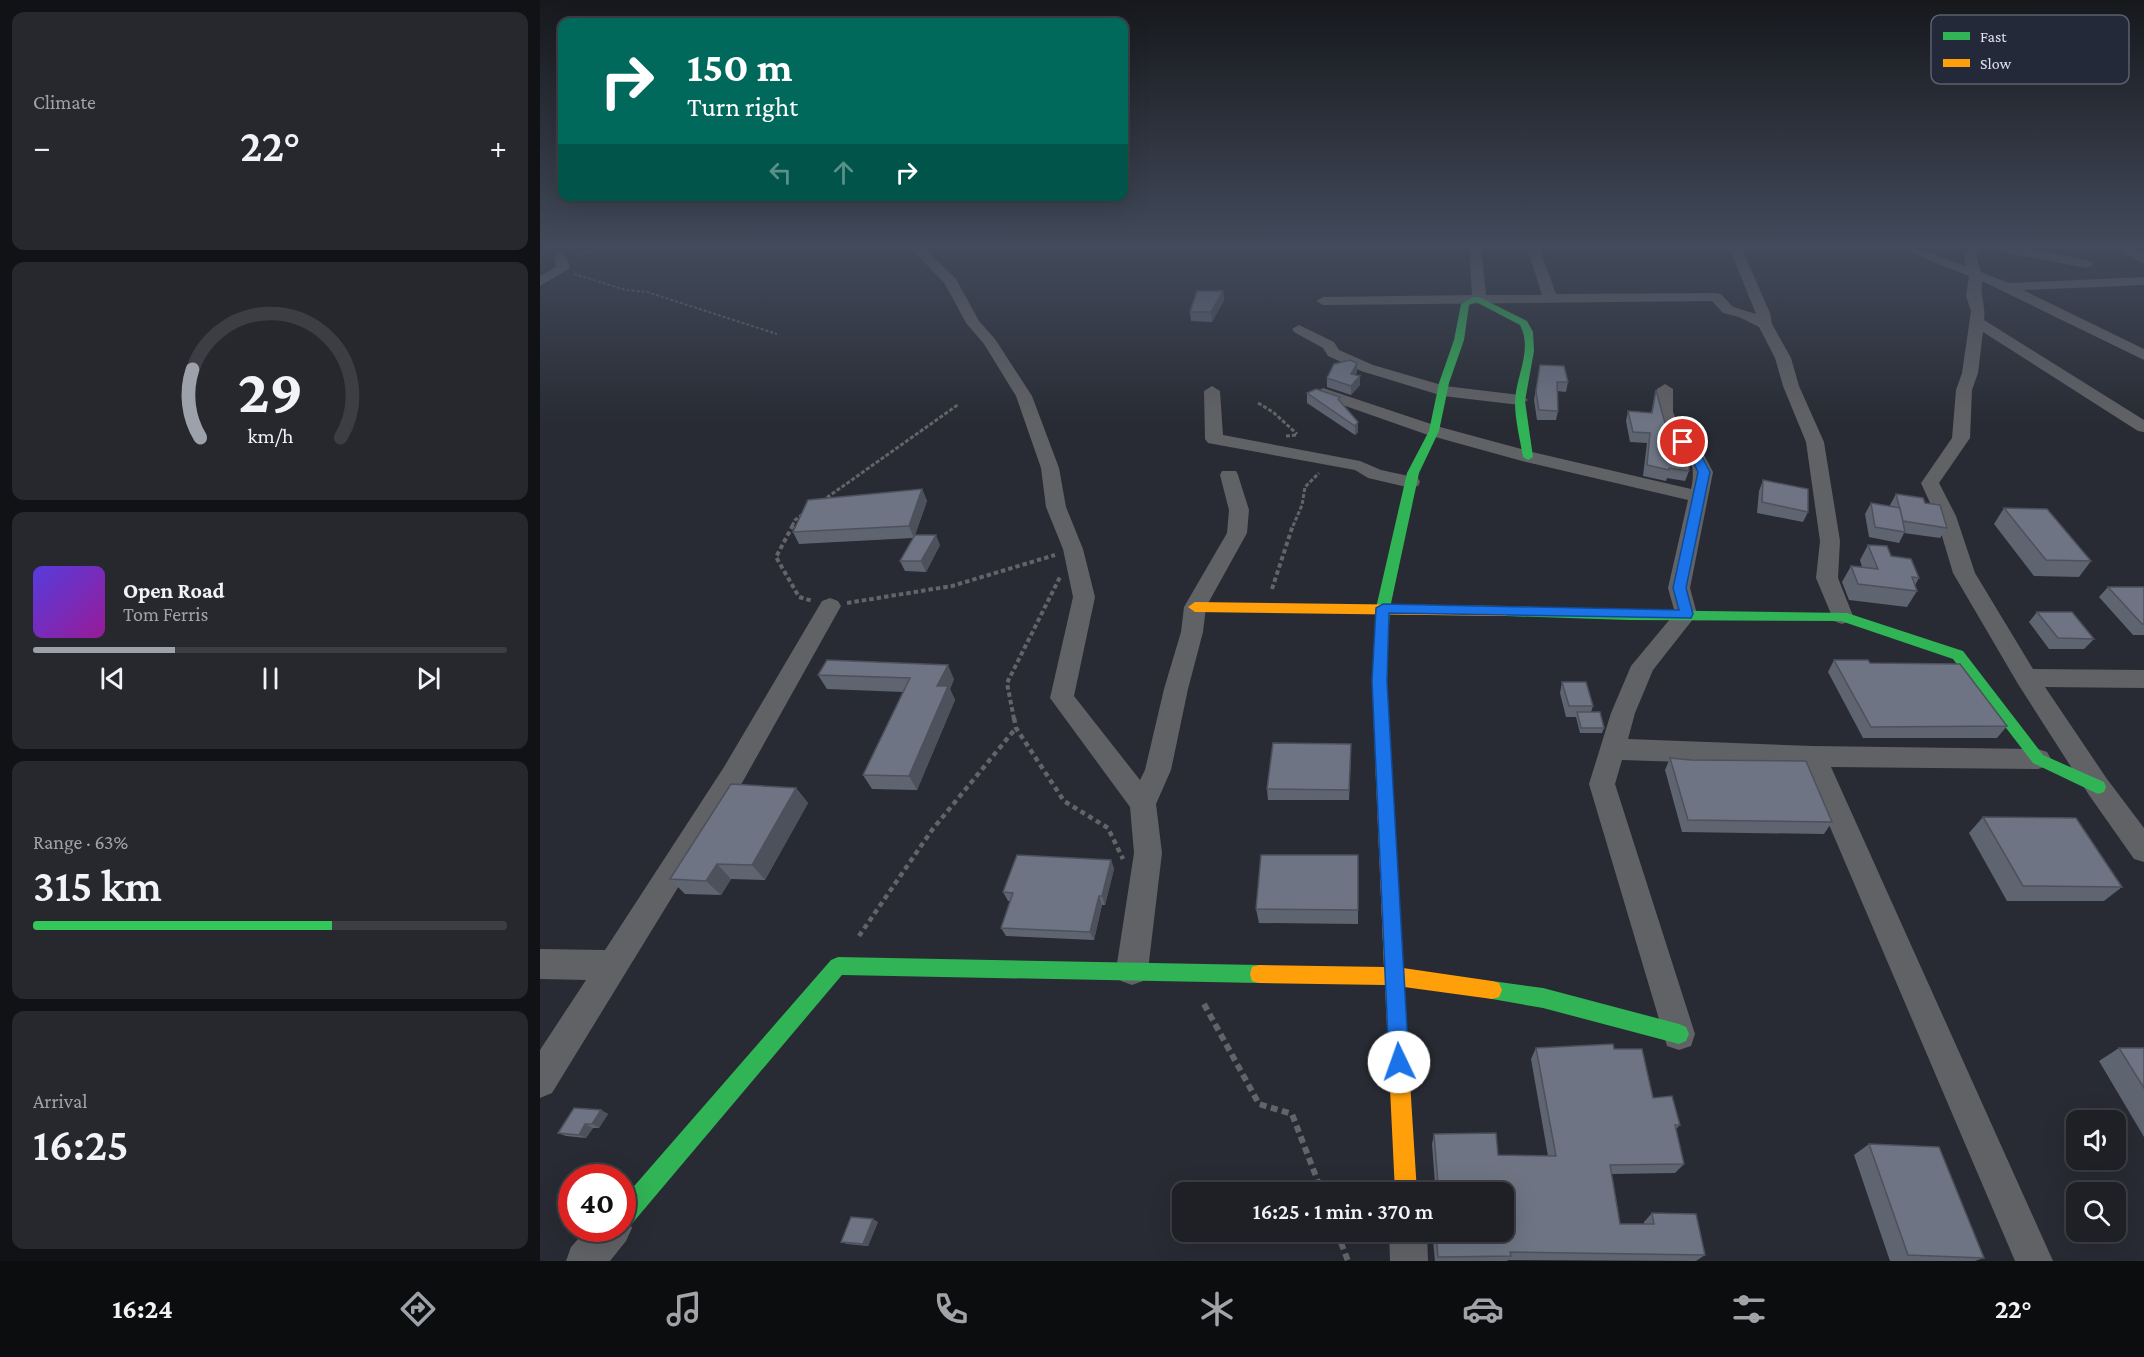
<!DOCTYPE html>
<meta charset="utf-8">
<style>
:root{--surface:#1e2026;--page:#26282e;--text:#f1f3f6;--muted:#a1a3a7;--line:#3c3e43;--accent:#9da1aa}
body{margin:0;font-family:"Crimson Pro",serif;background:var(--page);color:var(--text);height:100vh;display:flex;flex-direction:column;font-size:22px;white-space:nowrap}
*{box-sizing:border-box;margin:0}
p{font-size:20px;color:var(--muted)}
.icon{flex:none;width:33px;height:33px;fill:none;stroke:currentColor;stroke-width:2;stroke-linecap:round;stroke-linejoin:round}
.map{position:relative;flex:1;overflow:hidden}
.drawer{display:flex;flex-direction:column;gap:12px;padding:12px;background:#101215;width:540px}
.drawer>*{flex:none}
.hud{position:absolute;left:18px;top:18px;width:570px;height:183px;border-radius:12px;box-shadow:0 6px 24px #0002,0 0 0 2px var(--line);background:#00695c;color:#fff;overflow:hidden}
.fabs{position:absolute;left:1526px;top:1110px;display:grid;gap:12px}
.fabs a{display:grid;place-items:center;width:60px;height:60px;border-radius:12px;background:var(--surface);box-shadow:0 6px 24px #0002,0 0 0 2px var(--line);font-size:30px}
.speed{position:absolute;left:18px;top:1164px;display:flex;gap:12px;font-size:30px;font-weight:700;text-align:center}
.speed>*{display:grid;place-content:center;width:78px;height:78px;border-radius:50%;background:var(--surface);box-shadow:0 6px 24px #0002,0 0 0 2px var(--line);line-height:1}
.speed .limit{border:9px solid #d22;background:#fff;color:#111}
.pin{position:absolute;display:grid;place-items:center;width:51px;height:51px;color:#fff;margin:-26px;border:3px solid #fff;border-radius:50%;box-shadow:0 2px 6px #0007}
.me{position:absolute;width:66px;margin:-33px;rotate:357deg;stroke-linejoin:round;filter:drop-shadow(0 0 4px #0008)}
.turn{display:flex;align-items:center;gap:21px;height:126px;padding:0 30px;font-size:27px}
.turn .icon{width:78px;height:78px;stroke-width:2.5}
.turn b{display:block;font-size:42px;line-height:51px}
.lanes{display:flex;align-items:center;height:57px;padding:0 30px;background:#0003;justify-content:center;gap:30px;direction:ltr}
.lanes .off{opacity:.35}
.big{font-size:45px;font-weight:600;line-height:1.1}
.drawer .card{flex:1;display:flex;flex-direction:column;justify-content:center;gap:9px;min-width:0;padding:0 21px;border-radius:12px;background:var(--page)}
.drawer .dial{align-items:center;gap:0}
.dial svg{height:156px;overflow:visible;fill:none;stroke:var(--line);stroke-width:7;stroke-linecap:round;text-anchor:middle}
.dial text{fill:var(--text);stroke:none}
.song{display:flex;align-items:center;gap:18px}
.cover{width:72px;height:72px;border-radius:9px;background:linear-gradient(135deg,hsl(250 70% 55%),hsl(300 70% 35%))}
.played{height:6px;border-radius:3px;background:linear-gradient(90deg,var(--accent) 30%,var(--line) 30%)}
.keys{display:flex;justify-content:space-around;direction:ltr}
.heat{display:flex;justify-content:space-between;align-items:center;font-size:33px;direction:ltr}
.charge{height:9px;border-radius:4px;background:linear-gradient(90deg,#34c759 63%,var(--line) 0)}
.trip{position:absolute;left:632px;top:1182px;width:342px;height:60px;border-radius:12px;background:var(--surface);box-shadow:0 6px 24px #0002,0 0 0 2px var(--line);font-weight:600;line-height:60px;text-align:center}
.dock{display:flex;height:96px;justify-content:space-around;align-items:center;background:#0c0d0f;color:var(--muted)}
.dock .icon{width:42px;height:42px}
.dock .active{color:var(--accent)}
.dock b{font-size:27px;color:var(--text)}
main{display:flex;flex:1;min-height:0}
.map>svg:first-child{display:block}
</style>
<main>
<section class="drawer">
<div class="card"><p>Climate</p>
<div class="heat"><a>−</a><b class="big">22°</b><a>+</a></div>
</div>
<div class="card dial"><svg viewBox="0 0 100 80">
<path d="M14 69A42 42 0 1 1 86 69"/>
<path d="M14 69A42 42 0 0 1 10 34" stroke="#9da1aa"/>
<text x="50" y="56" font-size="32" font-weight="700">29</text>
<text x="50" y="72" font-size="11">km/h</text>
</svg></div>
<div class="card">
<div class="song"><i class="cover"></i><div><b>Open Road</b><p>Tom Ferris</p></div></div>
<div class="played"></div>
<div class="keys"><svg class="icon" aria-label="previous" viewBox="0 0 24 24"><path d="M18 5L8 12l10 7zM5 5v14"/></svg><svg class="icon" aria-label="pause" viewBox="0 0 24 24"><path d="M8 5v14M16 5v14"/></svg><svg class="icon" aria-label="next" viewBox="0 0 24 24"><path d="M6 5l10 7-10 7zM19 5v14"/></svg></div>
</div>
<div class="card"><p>Range · 63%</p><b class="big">315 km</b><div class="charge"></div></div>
<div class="card"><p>Arrival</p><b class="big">16:25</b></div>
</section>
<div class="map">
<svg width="1604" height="1261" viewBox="0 0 1604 1261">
<rect width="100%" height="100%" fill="#282b33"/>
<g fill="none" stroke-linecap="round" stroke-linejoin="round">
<path stroke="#636469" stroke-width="2" stroke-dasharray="3 2" stroke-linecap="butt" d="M34,254L82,247
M34,274L86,290L107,292L237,334"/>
<path stroke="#636469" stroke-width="3" stroke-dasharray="4 2" stroke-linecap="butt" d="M718,403L733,412L757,434
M746,436L757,435
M282,501L419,404
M252,526L255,520L263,514
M753,526L762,505L765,487L779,473"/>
<path stroke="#636469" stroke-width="4" stroke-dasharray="4.5 3" stroke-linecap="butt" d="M253,525L236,557L259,597L273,601
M732,589L753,525
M307,603L412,586L515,555
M474,719L467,683L520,577"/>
<path stroke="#636469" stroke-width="4.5" stroke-dasharray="5 4" stroke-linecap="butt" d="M474,718L476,728L524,801L568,828L583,859
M319,936L392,830L476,728"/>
<path stroke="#636469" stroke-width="6" stroke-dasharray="7 4.5" stroke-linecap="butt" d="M664,1004L719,1104L752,1114L782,1192
M797,1232L808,1261"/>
<path fill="#616265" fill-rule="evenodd" d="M370,247H383L416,279L439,321L455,339L492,396L519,468L526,507L543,549L555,597L534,696L600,780L605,770L624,689L641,632L644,607L687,533L689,510L680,475L682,471H696L698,475L709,510L707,533L666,607L663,632L648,689L631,770L616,804L622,853L608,970L603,981L592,985L581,981L576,970L594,853L590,807L510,698L533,597L523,549L506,507L501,468L476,396L444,344L426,323L405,284Z
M929,247H941L946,295H1002L987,247H999L1016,294L1176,293L1181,294L1193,307L1216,314L1189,247H1201L1230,313L1232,324L1251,358L1259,386L1284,442L1300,541L1298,578L1313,616L1310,621L1302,624L1294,621L1276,578L1280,541L1266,442L1243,386L1235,358L1219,327L1199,317L1183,313L1172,301L783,305L776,301L783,297L932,295Z
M1356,247H1374L1425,266L1424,256L1430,247H1443L1436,256L1441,272L1469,283L1604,277V285L1483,290L1604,349V360L1442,281C1440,297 1446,306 1444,320L1604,420V432L1598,431L1443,332L1438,373L1432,390L1430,438L1399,483L1416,516L1435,573L1493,669L1604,670V688L1505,687L1567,779L1604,828V862L1594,859L1549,795L1478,684L1413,573L1396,516L1381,483L1412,438L1416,390L1422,373L1431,311L1426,296L1429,276Z
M1452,247H1479L1547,260L1554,264L1547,268L1458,251Z
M1574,247H1590L1604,255V264Z
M20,252L26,256L30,268L0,286V276L16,267L14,256Z
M759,325L794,342L799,350L833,365L905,386L980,395L988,400L980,405L903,396L821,371L788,356L783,348L754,332L752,329Z
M1125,384L1133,389V412L1139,426L1162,451L1173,472L1150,588L1157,614L1113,670L1095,713L1088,739L1273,746L1498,749L1507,752L1511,759L1507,766L1498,769L1291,767L1513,1261H1475L1264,766L1082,760L1075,784L1155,1034L1151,1046L1139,1050L1127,1046L1049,784L1071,713L1091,666L1135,613L1128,588L1148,500L982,461L888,435L777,396L775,393L783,388L900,427L992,452L1151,489C1159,453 1140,455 1124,430C1115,417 1117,403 1117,389Z
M672,386L680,391L683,435L820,461L841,470L878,478L880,482L878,486L871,488L828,478L815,470L668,443L665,439L664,391Z
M290,598L298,601L301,606L202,783L12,1093L0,1098V1050L46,980L0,979V949L65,950L184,767L282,601Z
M82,1213L86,1215L92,1228L86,1241L70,1261H26L31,1247L48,1228H82Z
M849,1232H887L888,1261H850Z"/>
<path fill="#30b455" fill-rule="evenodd" d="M933,297H939L987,321L993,332L994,351L985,401L993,457L988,460L983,457C980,439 975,420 975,402C976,375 993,350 980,325L936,302L929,305L924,340L909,383L899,431L879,473L850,608L846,681L851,757L848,761L843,763L838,761L835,757L832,681L836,608L867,473L889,431L899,383L914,340L921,304Z
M966,606L1088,610L1307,613L1423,651L1503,755L1564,782L1566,787L1564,792L1558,794L1493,763L1413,659L1301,621L1088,620L966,616L959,611Z
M298,957L719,965L726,967L728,974L726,981L719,983L302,975L90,1226L82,1229L80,1228H82V1200L291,960Z
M952,981L1003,988L1139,1024L1146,1027L1149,1034L1146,1041L1139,1044L1003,1008L952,999L945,997L942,990L945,983Z"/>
<path fill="#ff9f0a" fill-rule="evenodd" d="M655,602L966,606L973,611L966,616L655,612L648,607Z
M843,751L848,753L851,757L863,968L952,981L959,983L962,990L959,997L952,999L864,987L877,1192H855L845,985L719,983L712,981L710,974L712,967L719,965L844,967L835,757L838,753Z"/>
</g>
<path fill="#5f6471" d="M683,291L684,300L672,322L651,321L650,312Z
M817,363V372L815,375L820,376V385L811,395L787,387V378Z
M1000,365L1028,382L1026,392L1017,391L1018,411L1016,420H997L994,400Z
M1116,390L1133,453L1149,471L1145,481L1127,478L1126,481L1103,476L1107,443L1090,442L1086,421L1088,411L1111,413Z
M767,393L800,401L818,422V432L815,435L767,403Z
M1223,480L1268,512L1263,522L1217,513L1219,491Z
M382,489L387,501L375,535L400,545L386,572L365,571L360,561L373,538L259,544L253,532Z
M1356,494L1385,503L1407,528L1400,538L1364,533L1359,543L1329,537L1325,514L1331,503L1351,507L1350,505Z
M1464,508L1551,561L1539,577L1494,576L1454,524Z
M1328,545L1351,556L1379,578L1375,585L1377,591L1367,607L1309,600L1302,582L1311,566L1322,567L1320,560Z
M1568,587H1604V635H1593L1559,597Z
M1497,612L1554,639L1544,649H1509L1489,622Z
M1294,660L1330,663L1467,726L1457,738H1323L1288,672Z
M278,675L414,679L410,689L415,700L377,790L332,789L323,775L363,692L287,689Z
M1022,682L1053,706L1051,712L1064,728L1062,733H1040L1036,717H1026L1020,693Z
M811,755L809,800H728L727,789Z
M1130,758L1292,822L1284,834L1142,832L1125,770Z
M256,788L268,803L225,880L191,879L181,895L145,894L130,879Z
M1443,817L1582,887L1564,901H1467L1429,833Z
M571,860L574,869L565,905H562L554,940L466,936L461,928L470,901H468L463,892Z
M716,909L818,910V924L719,923Z
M996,1048L1074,1049L1113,1098L1140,1125L1136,1129L1144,1164L1135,1173L1071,1174L1080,1224H1104V1222L1112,1213L1165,1255L1156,1261L968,1260L967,1261H895L892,1232H963V1192H890L892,1185L895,1184L892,1144L894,1134L958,1155L1008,1156L991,1059Z
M1579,1048H1604V1137L1559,1061Z
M61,1110L68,1114L59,1128H53L46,1138L26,1136L18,1133Z
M1329,1144L1444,1258L1435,1261H1350L1314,1155Z
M338,1222L328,1246L307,1244L301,1242Z"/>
<path fill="#4d515c" d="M683,291L684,300L672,322L671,312Z
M817,363V372L811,383V374Z
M820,376V385L811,395V386Z
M818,422V432L815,435V426Z
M382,489L387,501L374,538L369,526Z
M396,535L400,545L386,572L381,561Z
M408,665L414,679L410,689L415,700L377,790L369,776L397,686Z
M256,788L268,803L225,880L212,865Z
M571,860L574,869L565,905L562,896Z
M177,864L191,879L181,895L166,881Z
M559,896L562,905L554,940L550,932Z
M61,1110L68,1114L59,1128L52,1124Z
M45,1124L53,1128L46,1138L39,1135Z
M333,1219L338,1222L328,1246L323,1244Z"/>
<path fill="#6e7483" stroke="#4d515c" stroke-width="1.5" d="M657,291H683L671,312H650Z
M810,360L817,363L811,374L820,376L811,386L787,378L794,364Z
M1000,365L1024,366L1028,382H1017L1018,411L999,410L996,391Z
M776,389L800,397L798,399L818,422L815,426L767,393Z
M1116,390L1133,453L1150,456L1149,471L1129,468V470L1107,465L1110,433L1093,432L1088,411L1112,413Z
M1223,480L1268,489V512L1222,502Z
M382,489L369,526L253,532L268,500Z
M1356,494L1383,498L1385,503L1400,505L1407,528L1363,521Z
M1331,503L1360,508L1365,532L1335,527Z
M1464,508L1507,509L1551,561L1506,560Z
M375,535H396L381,561H360Z
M1328,545L1347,546L1351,556L1371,559L1379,578L1372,577L1377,591L1318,584L1311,566L1338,569Z
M1568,587H1604V624H1602Z
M1497,612H1532L1554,639L1518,638Z
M287,660L408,665L397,686H408L369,776L323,775L370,678L278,675Z
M1294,660H1328L1330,663L1420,664L1467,726L1331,727Z
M1022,682H1046L1053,706H1029Z
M1037,712H1060L1064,728H1041Z
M733,743L811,744L809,790L727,789Z
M1130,758L1151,760L1266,761L1292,822L1148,820Z
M191,784L256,788L212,865L177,864L166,881L130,879Z
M1443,817L1536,818L1582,887L1483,886Z
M477,855L571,860L562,896H559L550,932L461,928L473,893L463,892Z
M721,855H818V910L716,909Z
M1073,1044L1074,1049H1102L1113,1098L1132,1096L1140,1125H1135L1144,1164L1070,1165L1080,1224H1114L1112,1213L1156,1214L1165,1255L970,1252L971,1256L898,1257L896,1232H963V1192H893L892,1185L898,1183L894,1134L956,1133L958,1155L1016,1156L996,1048Z
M1579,1048H1604V1088Z
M34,1108L61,1110L52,1124H45L39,1135L18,1133Z
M1329,1144L1399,1147L1444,1258L1368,1255Z
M311,1217L333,1219L323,1244L301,1242Z"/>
<linearGradient id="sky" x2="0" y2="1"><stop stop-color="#16181c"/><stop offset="0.58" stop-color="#424a5b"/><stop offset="1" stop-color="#424a5b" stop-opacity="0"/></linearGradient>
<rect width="1604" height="424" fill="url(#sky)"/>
<path fill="#1a73e8" stroke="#114b97" stroke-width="1.5" d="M1143,439L1160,453L1170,472L1146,588L1153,614L1151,618L849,613L847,681L869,1062L866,1070L859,1073L852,1070L849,1062L832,681L836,608L843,604L1139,610L1133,588L1158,472L1151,457L1138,442Z"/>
<rect x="1391" y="15" width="198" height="69" rx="9" fill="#232938" stroke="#5a606d" stroke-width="1.5"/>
<rect x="1403" y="32" width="27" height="8" fill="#30b455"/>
<rect x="1403" y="59" width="27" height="8" fill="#ff9f0a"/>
<g font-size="16" fill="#dce0ea">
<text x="1440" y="42">Fast</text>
<text x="1440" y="69">Slow</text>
</g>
</svg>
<div class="fabs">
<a><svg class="icon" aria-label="sound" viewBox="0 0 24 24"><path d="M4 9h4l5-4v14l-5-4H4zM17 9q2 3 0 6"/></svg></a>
<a><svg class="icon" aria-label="search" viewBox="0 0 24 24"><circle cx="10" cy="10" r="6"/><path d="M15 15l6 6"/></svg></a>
</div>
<div class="speed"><div class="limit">40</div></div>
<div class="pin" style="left:1143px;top:442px;background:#d93025"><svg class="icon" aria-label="arrive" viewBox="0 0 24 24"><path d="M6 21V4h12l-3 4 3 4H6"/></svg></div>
<svg class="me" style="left:859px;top:1062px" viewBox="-20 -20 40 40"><circle r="19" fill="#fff"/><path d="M0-13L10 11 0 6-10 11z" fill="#1a73e8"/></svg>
<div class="trip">16:25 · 1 min · 370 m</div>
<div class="hud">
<div class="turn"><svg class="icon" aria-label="right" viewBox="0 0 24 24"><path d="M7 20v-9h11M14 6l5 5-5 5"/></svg><div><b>150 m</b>Turn right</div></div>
<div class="lanes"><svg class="icon off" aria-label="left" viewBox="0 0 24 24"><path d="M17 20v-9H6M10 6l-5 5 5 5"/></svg><svg class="icon off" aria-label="ahead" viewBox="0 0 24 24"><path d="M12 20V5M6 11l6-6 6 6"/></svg><svg class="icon" aria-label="right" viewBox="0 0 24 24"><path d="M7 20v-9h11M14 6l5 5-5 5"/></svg></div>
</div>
</div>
</main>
<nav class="dock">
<b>16:24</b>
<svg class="icon active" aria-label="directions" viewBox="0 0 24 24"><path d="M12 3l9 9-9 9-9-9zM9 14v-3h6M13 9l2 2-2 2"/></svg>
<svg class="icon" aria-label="music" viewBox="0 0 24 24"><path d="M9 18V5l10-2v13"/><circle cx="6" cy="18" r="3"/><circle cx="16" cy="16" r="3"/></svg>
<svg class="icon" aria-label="phone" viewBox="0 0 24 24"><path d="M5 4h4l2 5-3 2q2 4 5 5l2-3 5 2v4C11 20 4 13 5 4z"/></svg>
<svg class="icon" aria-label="climate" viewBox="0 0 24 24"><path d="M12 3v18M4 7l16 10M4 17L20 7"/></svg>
<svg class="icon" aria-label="car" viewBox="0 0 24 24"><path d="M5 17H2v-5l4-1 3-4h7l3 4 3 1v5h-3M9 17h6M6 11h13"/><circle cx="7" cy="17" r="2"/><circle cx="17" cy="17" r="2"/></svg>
<svg class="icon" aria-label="filters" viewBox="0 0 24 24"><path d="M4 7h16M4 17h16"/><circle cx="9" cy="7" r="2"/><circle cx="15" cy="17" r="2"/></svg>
<b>22°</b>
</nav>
